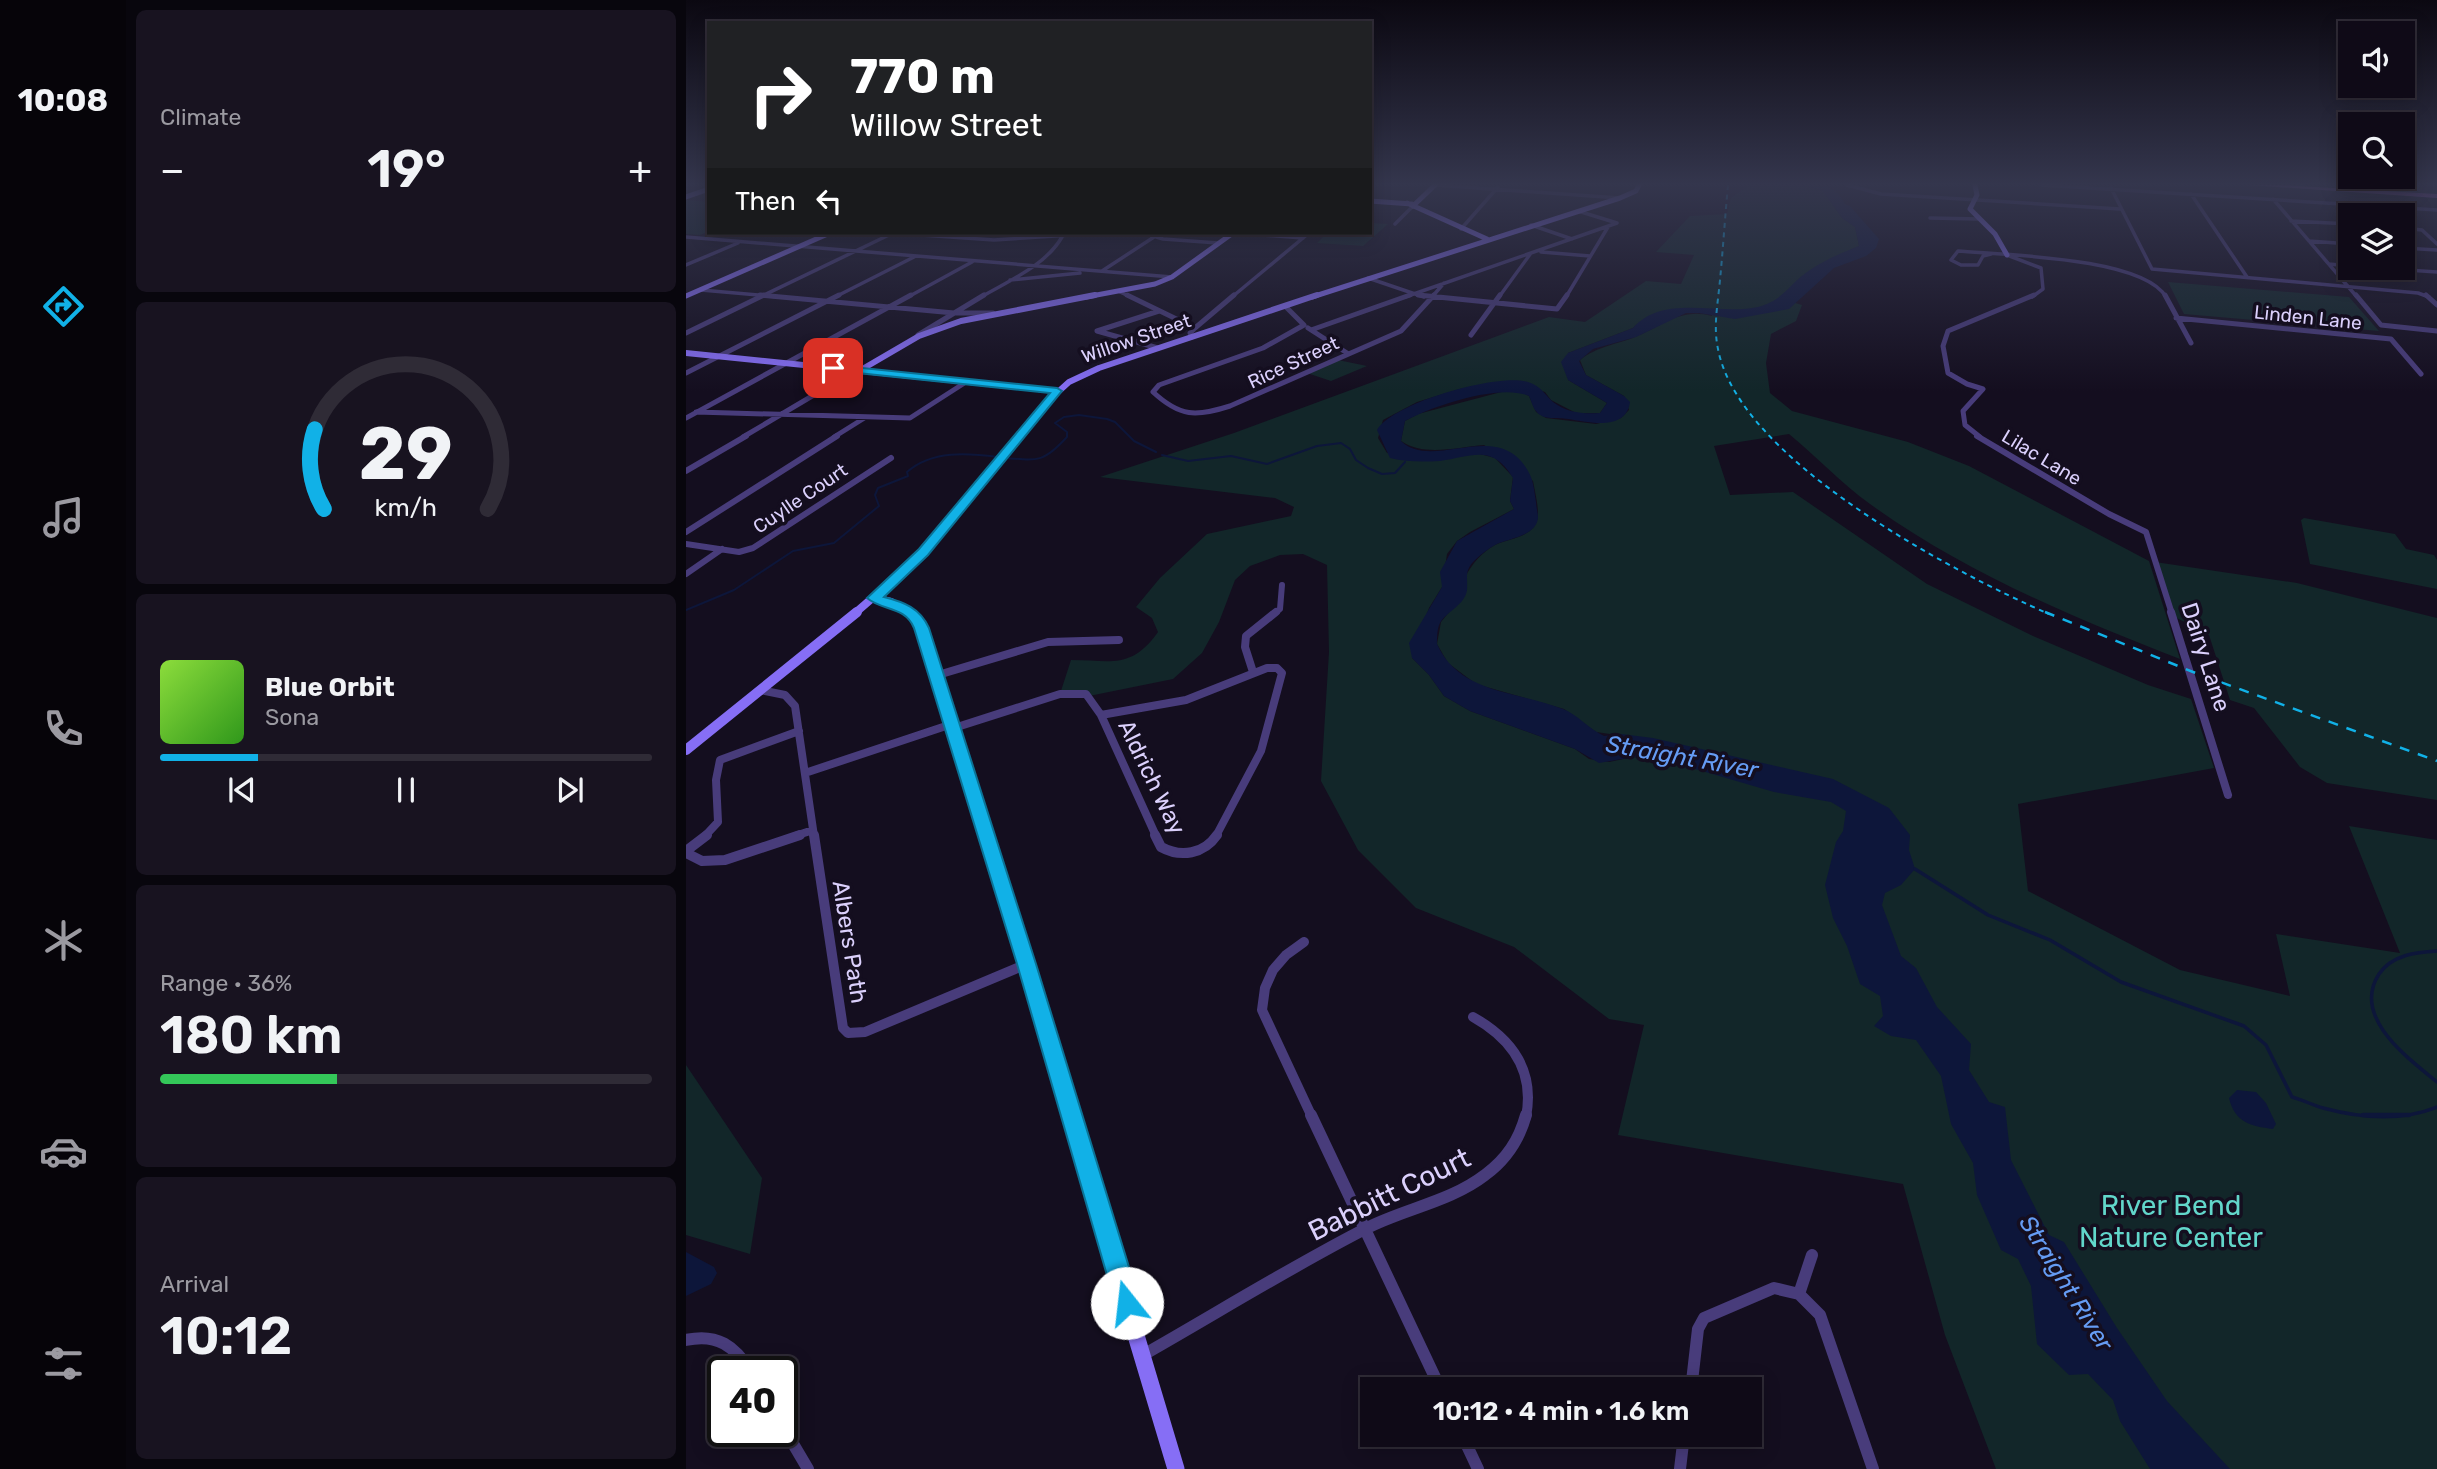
<!DOCTYPE html>
<meta charset="utf-8">
<style>
:root{--surface:#0f0a17;--page:#181320;--text:#f1f3f6;--muted:#9b9aa1;--line:#2f2b36;--accent:#11b1e7}
body{margin:0;font-family:Rubik,sans-serif;background:var(--page);color:var(--text);height:100vh;display:flex;flex-direction:column;font-size:26px;white-space:nowrap}
*{box-sizing:border-box;margin:0}
p{font-size:23px;color:var(--muted)}
.icon{flex:none;width:38px;height:38px;fill:none;stroke:currentColor;stroke-width:2;stroke-linecap:round;stroke-linejoin:round}
.map{position:relative;flex:1;overflow:hidden}
.drawer{display:flex;flex-direction:column;gap:10px;padding:10px;background:#08060d;width:560px}
.drawer>*{flex:none}
.top-card{position:absolute;left:21px;top:21px;width:665px;height:214px;border-radius:0px;box-shadow:0 4px 18px #0003,0 0 0 2px var(--line);background:#202124;color:#fff;overflow:hidden}
.controls{position:absolute;left:1652px;top:21px;display:grid;gap:14px}
.controls a{display:grid;place-items:center;width:77px;height:77px;border-radius:0px;background:var(--surface);box-shadow:0 4px 18px #0003,0 0 0 2px var(--line);font-size:35px}
.speed{position:absolute;left:21px;top:1356px;display:flex;gap:14px;font-size:35px;font-weight:700;text-align:center}
.speed>*{display:grid;place-content:center;width:91px;height:91px;border-radius:50%;background:var(--surface);box-shadow:0 4px 18px #0003,0 0 0 2px var(--line);line-height:1}
.speed .limit{border:4px solid #111;border-radius:10px;background:#fff;color:#111}
.pin{position:absolute;display:grid;place-items:center;width:60px;height:60px;color:#fff;margin:-30px;border-radius:14px;box-shadow:0 4px 10px #0006}
.me{position:absolute;width:77px;margin:-38px;rotate:344deg;stroke-linejoin:round;filter:drop-shadow(0 0 5px #0008)}
.turn{display:flex;align-items:center;gap:24px;height:147px;padding:0 28px;font-size:32px}
.turn .icon{width:91px;height:91px;stroke-width:2.5}
.turn b{display:block;font-size:49px;line-height:60px}
.then{display:flex;align-items:center;height:66px;padding:0 28px;background:#0003;gap:14px;font-size:26px}
.big{font-size:52px;font-weight:600;line-height:1.1}
.drawer .widget{flex:1;display:flex;flex-direction:column;justify-content:center;gap:10px;min-width:0;padding:0 24px;border-radius:10px;background:var(--page)}
.drawer .dial{align-items:center;gap:0}
.dial svg{height:182px;overflow:visible;fill:none;stroke:var(--line);stroke-width:7;stroke-linecap:round;text-anchor:middle}
.dial text{fill:var(--text);stroke:none}
.song{display:flex;align-items:center;gap:21px}
.cover{width:84px;height:84px;border-radius:10px;background:linear-gradient(135deg,hsl(90 70% 55%),hsl(110 70% 35%))}
.played{height:7px;border-radius:4px;background:linear-gradient(90deg,var(--accent) 20%,var(--line) 20%)}
.keys{display:flex;justify-content:space-around;direction:ltr}
.heat{display:flex;justify-content:space-between;align-items:center;font-size:38px;direction:ltr}
.charge{height:10px;border-radius:5px;background:linear-gradient(90deg,#34c759 36%,var(--line) 0)}
.trip{position:absolute;left:674px;top:1377px;width:402px;height:70px;border-radius:0px;background:var(--surface);box-shadow:0 4px 18px #0003,0 0 0 2px var(--line);font-weight:600;line-height:70px;text-align:center}
main{display:flex;flex:1;min-height:0}
.menu{display:flex;flex-direction:column;width:126px;justify-content:space-around;align-items:center;background:#060409;color:var(--muted)}
.menu .icon{width:49px;height:49px}
.menu .selected{color:var(--accent)}
.menu b{font-size:32px;color:var(--text)}
.map>svg:first-child{display:block}
</style>
<main>
<nav class="menu">
<b>10:08</b>
<svg class="icon selected" aria-label="directions" viewBox="0 0 24 24"><path d="M12 3l9 9-9 9-9-9zM9 14v-3h6M13 9l2 2-2 2"/></svg>
<svg class="icon" aria-label="music" viewBox="0 0 24 24"><path d="M9 18V5l10-2v13"/><circle cx="6" cy="18" r="3"/><circle cx="16" cy="16" r="3"/></svg>
<svg class="icon" aria-label="phone" viewBox="0 0 24 24"><path d="M5 4h4l2 5-3 2q2 4 5 5l2-3 5 2v4C11 20 4 13 5 4z"/></svg>
<svg class="icon" aria-label="climate" viewBox="0 0 24 24"><path d="M12 3v18M4 7l16 10M4 17L20 7"/></svg>
<svg class="icon" aria-label="car" viewBox="0 0 24 24"><path d="M5 17H2v-5l4-1 3-4h7l3 4 3 1v5h-3M9 17h6M6 11h13"/><circle cx="7" cy="17" r="2"/><circle cx="17" cy="17" r="2"/></svg>
<svg class="icon" aria-label="filters" viewBox="0 0 24 24"><path d="M4 7h16M4 17h16"/><circle cx="9" cy="7" r="2"/><circle cx="15" cy="17" r="2"/></svg>
</nav>
<section class="drawer">
<div class="widget"><p>Climate</p>
<div class="heat"><a>−</a><b class="big">19°</b><a>+</a></div>
</div>
<div class="widget dial"><svg viewBox="0 0 100 80">
<path d="M14 69A42 42 0 1 1 86 69"/>
<path d="M14 69A42 42 0 0 1 10 34" stroke="#11b1e7"/>
<text x="50" y="56" font-size="32" font-weight="700">29</text>
<text x="50" y="72" font-size="11">km/h</text>
</svg></div>
<div class="widget">
<div class="song"><i class="cover"></i><div><b>Blue Orbit</b><p>Sona</p></div></div>
<div class="played"></div>
<div class="keys"><svg class="icon" aria-label="previous" viewBox="0 0 24 24"><path d="M18 5L8 12l10 7zM5 5v14"/></svg><svg class="icon" aria-label="pause" viewBox="0 0 24 24"><path d="M8 5v14M16 5v14"/></svg><svg class="icon" aria-label="next" viewBox="0 0 24 24"><path d="M6 5l10 7-10 7zM19 5v14"/></svg></div>
</div>
<div class="widget"><p>Range · 36%</p><b class="big">180 km</b><div class="charge"></div></div>
<div class="widget"><p>Arrival</p><b class="big">10:12</b></div>
</section>
<div class="map">
<svg width="1751" height="1469" viewBox="0 0 1751 1469">
<rect width="100%" height="100%" fill="#140e1f"/>
<path fill="#122629" fill-rule="evenodd" d="M1063,185H1115L1137,191L1156,218L1169,227L1173,246L1146,259L1096,299L1116,305L1110,321L1085,334L1080,363L1084,393L1106,411L1222,442L1283,466L1463,561L1494,659C1386,617 1278,572 1184,504C1155,483 1131,457 1103,434L1028,446L1044,495L1107,492L1241,584L1347,636L1462,685L1505,699L1528,768L1332,804L1342,891L1494,970L1604,996L1590,934L1714,953L1663,826L1751,840V1469H1310L1259,1335L1217,1184L932,1135L958,1025L923,1019L828,947L730,908L672,850L635,781L643,652L641,565L617,554L594,555L564,566L549,580L533,622L516,653L487,679L403,696L374,694L385,660C425,660 445,670 472,632L466,618L450,607L474,578L521,534L605,516L608,507L589,498L414,477L548,433L863,317L899,322L960,281L995,284L1008,255L970,252L1004,216L1041,214L1045,198ZM1024,309L1026,316C995,307 976,326 949,337C929,345 912,346 894,360L900,375L938,396L943,410L935,418L910,424L860,418L850,412L843,396L833,391H819L732,414L719,421L715,441C738,457 772,447 798,445L847,481C849,493 854,510 851,520C846,538 822,538 809,545C795,553 787,563 779,577L781,590L755,622L751,644L762,663L790,684L878,709L910,732L986,743L982,761L947,757L923,762L903,759L889,749L784,711L758,696L743,675L726,658L743,608L756,587L761,554L771,541L784,532L828,509L824,501L827,477L809,458L794,454L701,453L692,438L697,420L731,402L774,389L821,381L859,392L865,400L890,413H914L921,403L882,380V353L947,328C968,308 997,310 1024,309Z
M0,200L23,202V231L14,235L0,234Z
M684,223L702,224L677,246L631,243L637,237L626,236L631,233H684Z
M1482,282L1663,297L1693,331L1498,314Z
M652,360L681,366L645,381L621,373Z
M1618,518L1709,534L1720,549L1748,555L1751,560V589L1624,564L1615,520Z
M1469,562L1611,583L1751,618V800L1641,783L1614,767L1568,708L1544,700L1523,635L1487,616Z
M0,1065L76,1178L64,1254L0,1235Z"/>
<path fill="#0d163a" d="M1115,185C1138,185 1148,184 1159,204L1164,206L1193,239L1190,248L1180,256L1148,268L1103,309L1049,319L1013,313H1000L950,337L907,349L893,361L900,375L938,396L944,402C940,432 902,422 882,419C872,417 857,421 850,411C847,408 845,400 843,396C814,383 746,406 719,421L715,441C747,472 812,417 842,471C848,481 848,491 850,502C850,507 852,513 852,518C850,537 821,538 809,545C802,549 794,555 788,561C778,571 782,578 781,590C779,605 761,611 754,623C751,629 751,637 751,644C773,694 832,691 877,709C892,715 903,729 918,736L935,734L967,738L1147,779L1203,808L1224,835L1223,850L1229,869L1215,885L1199,893L1196,905L1215,956L1230,968L1251,1007L1285,1044L1283,1070L1303,1102L1319,1107L1325,1160L1363,1235L1378,1242L1431,1328L1481,1401L1544,1469H1464L1434,1421L1427,1400L1402,1374L1383,1375L1351,1344L1345,1286L1332,1259L1315,1250L1291,1195L1287,1163L1265,1124L1255,1076L1230,1040L1205,1036L1188,1026L1197,1016L1194,996L1174,984L1161,946L1147,918L1139,885L1150,842L1157,831L1160,811L1145,802L1088,792L975,759L947,757L913,763L889,749L784,711L758,696L743,675L726,658L723,643L756,587L754,572L771,541L828,509L824,501L827,478C806,443 785,457 754,461C737,462 720,462 704,458L691,430C707,403 811,373 842,382C855,386 858,394 867,402C881,413 897,414 914,413L921,403L882,380L875,362L882,353L947,328C978,293 1032,316 1072,307C1099,300 1103,283 1124,270C1139,260 1157,252 1173,246L1169,227L1156,218L1137,191Z
M1551,1090L1570,1092L1580,1103L1590,1124L1587,1129C1565,1126 1549,1123 1543,1098Z
M0,1252L28,1267L31,1273L25,1284L0,1296Z"/>
<g fill="none" stroke-linecap="round" stroke-linejoin="round">
<path stroke="#0d163a" stroke-width="2" d="M476,455L502,461L545,456L581,464L631,446L655,443L664,449L670,460L682,468L696,474L709,473L719,462
M320,458C353,461 358,462 381,437V432L369,423L378,417L393,415L421,419L429,422L448,441L470,452
M0,610L48,590L107,551L148,543L193,506L189,495L192,488L222,476L221,472C246,450 282,453 312,457"/>
<path stroke="#0d163a" stroke-width="3.5" d="M1229,869L1302,915L1364,940L1435,982L1558,1026L1580,1045L1606,1097C1617,1100 1626,1105 1637,1108C1674,1118 1716,1121 1751,1107
M1751,951C1730,952 1706,955 1693,974C1665,1017 1722,1058 1751,1082"/>
<path stroke="#0d163a" stroke-width="4.5" d="M1677,1115H1723"/>
<path stroke="#483c7b" stroke-width="3.5" d="M749,185L934,198
M1161,185L1195,194L1434,209
M1356,185L1751,210
M1611,185H1616
M1425,188L1466,269L1732,293L1743,297
M1505,194L1561,277
M1587,199L1671,297
M892,211L931,223
M1244,218L1293,219
M1605,221L1664,224
M709,224L727,206
M845,225L886,239
M1717,228L1736,230L1751,244
M775,229L812,187
M206,233L308,240L416,233
M457,233L477,239L532,243
M550,233L617,238
M0,237L486,277
M1623,241L1664,244
M1717,248L1751,250
M855,252L904,256
M1305,254L1297,256L1292,265H1275L1265,260L1272,251C1317,255 1457,257 1480,297
M1321,255L1355,268L1357,289L1346,297
M1643,264L1664,266
M0,265L52,243
M1692,268L1751,272
M416,271L468,237
M682,278L738,297
M324,280L394,273
M15,290L94,297
M434,292L445,297
M74,297L207,233
M149,297L228,257
M222,297L286,262
M295,297C324,280 359,266 376,237
M546,297L623,233
M719,297L931,223
M746,297L758,283
M813,297L845,253
M880,297L922,227"/>
<path stroke="#483c7b" stroke-width="5" d="M74,295L268,313H307
M441,295L509,328
M732,295L871,309L881,295
M1479,295L1505,343
M1670,295L1695,325L1751,331
M1740,295L1751,305
M599,306L618,325L577,348L473,385L467,392C494,417 510,417 544,406L715,331L748,295
M1490,318L1705,339L1735,374
M622,328L661,353
M625,330L724,295
M411,331L473,311
M411,331L472,348
M0,333L78,295
M232,335L298,295
M785,335L814,295
M506,337L504,333L509,328L548,295
M0,373L153,295
M10,412L224,418L280,382
M0,418L225,295
M57,437L170,370
M148,437L180,417
M1294,437L1279,425L1277,411L1297,389L1281,384L1262,373L1257,346L1262,331L1348,295"/>
<path stroke="#483c7b" stroke-width="6" d="M1291,436L1423,514L1460,532L1486,614
M0,471L60,436
M0,532L151,436
M0,544L53,552L67,548L205,458
M0,574L36,549
M588,614L594,609L596,585"/>
<path stroke="#483c7b" stroke-width="8" d="M1485,612L1542,795
M567,672L559,647L560,636L590,612
M252,675L362,642L433,640
M74,690L99,695L109,706L128,836
M415,715L470,836
M415,715L500,700L581,668H591L596,673L575,751L530,836
M268,728L374,694H400L415,715
M119,773L266,724
M19,836L32,822L30,780L34,760L113,731
M109,836L127,830"/>
<path stroke="#483c7b" stroke-width="10" d="M128,835L157,1028L162,1033L179,1032L341,964
M469,835L475,847C495,858 518,854 531,835
M0,851L21,835
M0,853L16,861L39,860L114,835
M618,942L600,955L587,970L579,988L576,1010L626,1117
M787,1017C826,1039 849,1071 840,1117"/>
<path stroke="#483c7b" stroke-width="12" d="M625,1115L755,1390
M1113,1294L1126,1255
M0,1340C31,1333 49,1346 65,1372
M457,1355C531,1313 603,1268 679,1229C717,1209 764,1202 799,1175C821,1159 833,1140 840,1115
M1005,1390L1012,1329L1018,1318L1088,1288L1113,1294L1134,1315L1187,1469
M96,1425L122,1469
M776,1435L792,1469
M994,1469L998,1435"/>
<path stroke="#866ef5" stroke-width="5" d="M1289,185L1291,195L1284,209L1309,234L1321,255
M0,197L23,189
M684,201L726,204
M721,203L801,239
M727,206L749,185
M0,296L144,233
M400,297L469,284L486,277L547,233
M626,297L934,198L950,191L953,185"/>
<path stroke="#866ef5" stroke-width="6" d="M0,353L371,391
M173,371L233,336L275,321L409,295
M332,437L362,401L383,382L413,368L631,295"/>
<path stroke="#866ef5" stroke-width="8" d="M188,598L205,602L225,614
M168,614L228,562L333,436"/>
<path stroke="#866ef5" stroke-width="10" d="M222,612L234,624L243,646L300,836
M0,750L171,612"/>
<path stroke="#866ef5" stroke-width="13" d="M300,835L384,1117"/>
<path stroke="#866ef5" stroke-width="17" d="M384,1115L490,1469"/>
<path fill="#d35ff3" fill-rule="evenodd" d="M1563,185H1595L1751,194V198Z"/>
<path stroke="#11b1e7" stroke-width="2" stroke-dasharray="5 4.5" stroke-linecap="butt" d="M1042,185C1039,217 1037,249 1034,280C1032,303 1027,326 1032,349C1053,460 1267,572 1363,614"/>
<path stroke="#11b1e7" stroke-width="2.5" stroke-dasharray="10 9" stroke-linecap="butt" d="M1359,612L1507,672L1751,761"/>
</g>
<linearGradient id="sky" x2="0" y2="1"><stop stop-color="#0b0811"/><stop offset="0.47" stop-color="#34364d"/><stop offset="1" stop-color="#34364d" stop-opacity="0"/></linearGradient>
<rect width="1751" height="391" fill="url(#sky)"/>
<path fill="#11b1e7" stroke="#0b7396" stroke-width="2" d="M147,365L371,388L376,391L242,555L198,597C218,602 234,608 243,628L350,964L454,1303L450,1311L441,1315L432,1311L429,1303L331,964L228,628C219,606 196,611 181,598L233,549L364,393L143,370L142,368Z"/>
<g text-anchor="middle" stroke-width="7" stroke-linejoin="round" paint-order="stroke">
<g font-size="19" fill="#dbd0fc" stroke="#140e1f">
<text transform="translate(1622 317) rotate(6)" y="7">Linden Lane</text>
<text transform="translate(450 338) rotate(-19)" y="7">Willow Street</text>
<text transform="translate(607 362) rotate(-25)" y="7">Rice Street</text>
<text transform="translate(1356 457) rotate(31)" y="7">Lilac Lane</text>
<text transform="translate(114 498) rotate(-34)" y="7">Cuylle Court</text>
</g>
<g font-size="23" fill="#dbd0fc" stroke="#140e1f">
<text transform="translate(1520 657) rotate(72)" y="8">Dairy Lane</text>
<text transform="translate(466 777) rotate(64)" y="8">Aldrich Way</text>
<text transform="translate(164 942) rotate(81)" y="8">Albers Path</text>
</g>
<g font-size="24" font-style="italic" fill="#659cf4" stroke="#140e1f">
<text transform="translate(996 757) rotate(10)" y="8">Straight River</text>
<text transform="translate(1380 1283) rotate(58)" y="8">Straight River</text>
</g>
<g font-size="28" fill="#dbd0fc" stroke="#140e1f">
<text transform="translate(703 1194) rotate(-26)" y="10">Babbitt Court</text>
</g>
<g font-size="28" fill="#62d6ca" stroke="#140e1f">
<text x="1485" y="1215">River Bend<tspan x="1485" dy="32">Nature Center</tspan></text>
</g>
</g>
</svg>
<div class="controls">
<a><svg class="icon" aria-label="sound" viewBox="0 0 24 24"><path d="M4 9h4l5-4v14l-5-4H4zM17 9q2 3 0 6"/></svg></a>
<a><svg class="icon" aria-label="search" viewBox="0 0 24 24"><circle cx="10" cy="10" r="6"/><path d="M15 15l6 6"/></svg></a>
<a><svg class="icon" aria-label="layers" viewBox="0 0 24 24"><path d="M12 4l9 5-9 5-9-5zM3 14l9 5 9-5"/></svg></a>
</div>
<div class="speed"><div class="limit">40</div></div>
<div class="pin" style="left:147px;top:368px;background:#d93025"><svg class="icon" aria-label="arrive" viewBox="0 0 24 24"><path d="M6 21V4h12l-3 4 3 4H6"/></svg></div>
<svg class="me" style="left:441px;top:1303px" viewBox="-20 -20 40 40"><circle r="19" fill="#fff"/><path d="M0-13L10 11 0 6-10 11z" fill="#11b1e7"/></svg>
<div class="trip">10:12 · 4 min · 1.6 km</div>
<div class="top-card">
<div class="turn"><svg class="icon" aria-label="right" viewBox="0 0 24 24"><path d="M7 20v-9h11M14 6l5 5-5 5"/></svg><div><b>770 m</b>Willow Street</div></div>
<div class="then">Then<svg class="icon" aria-label="left" viewBox="0 0 24 24"><path d="M17 20v-9H6M10 6l-5 5 5 5"/></svg></div>
</div>
</div>
</main>
